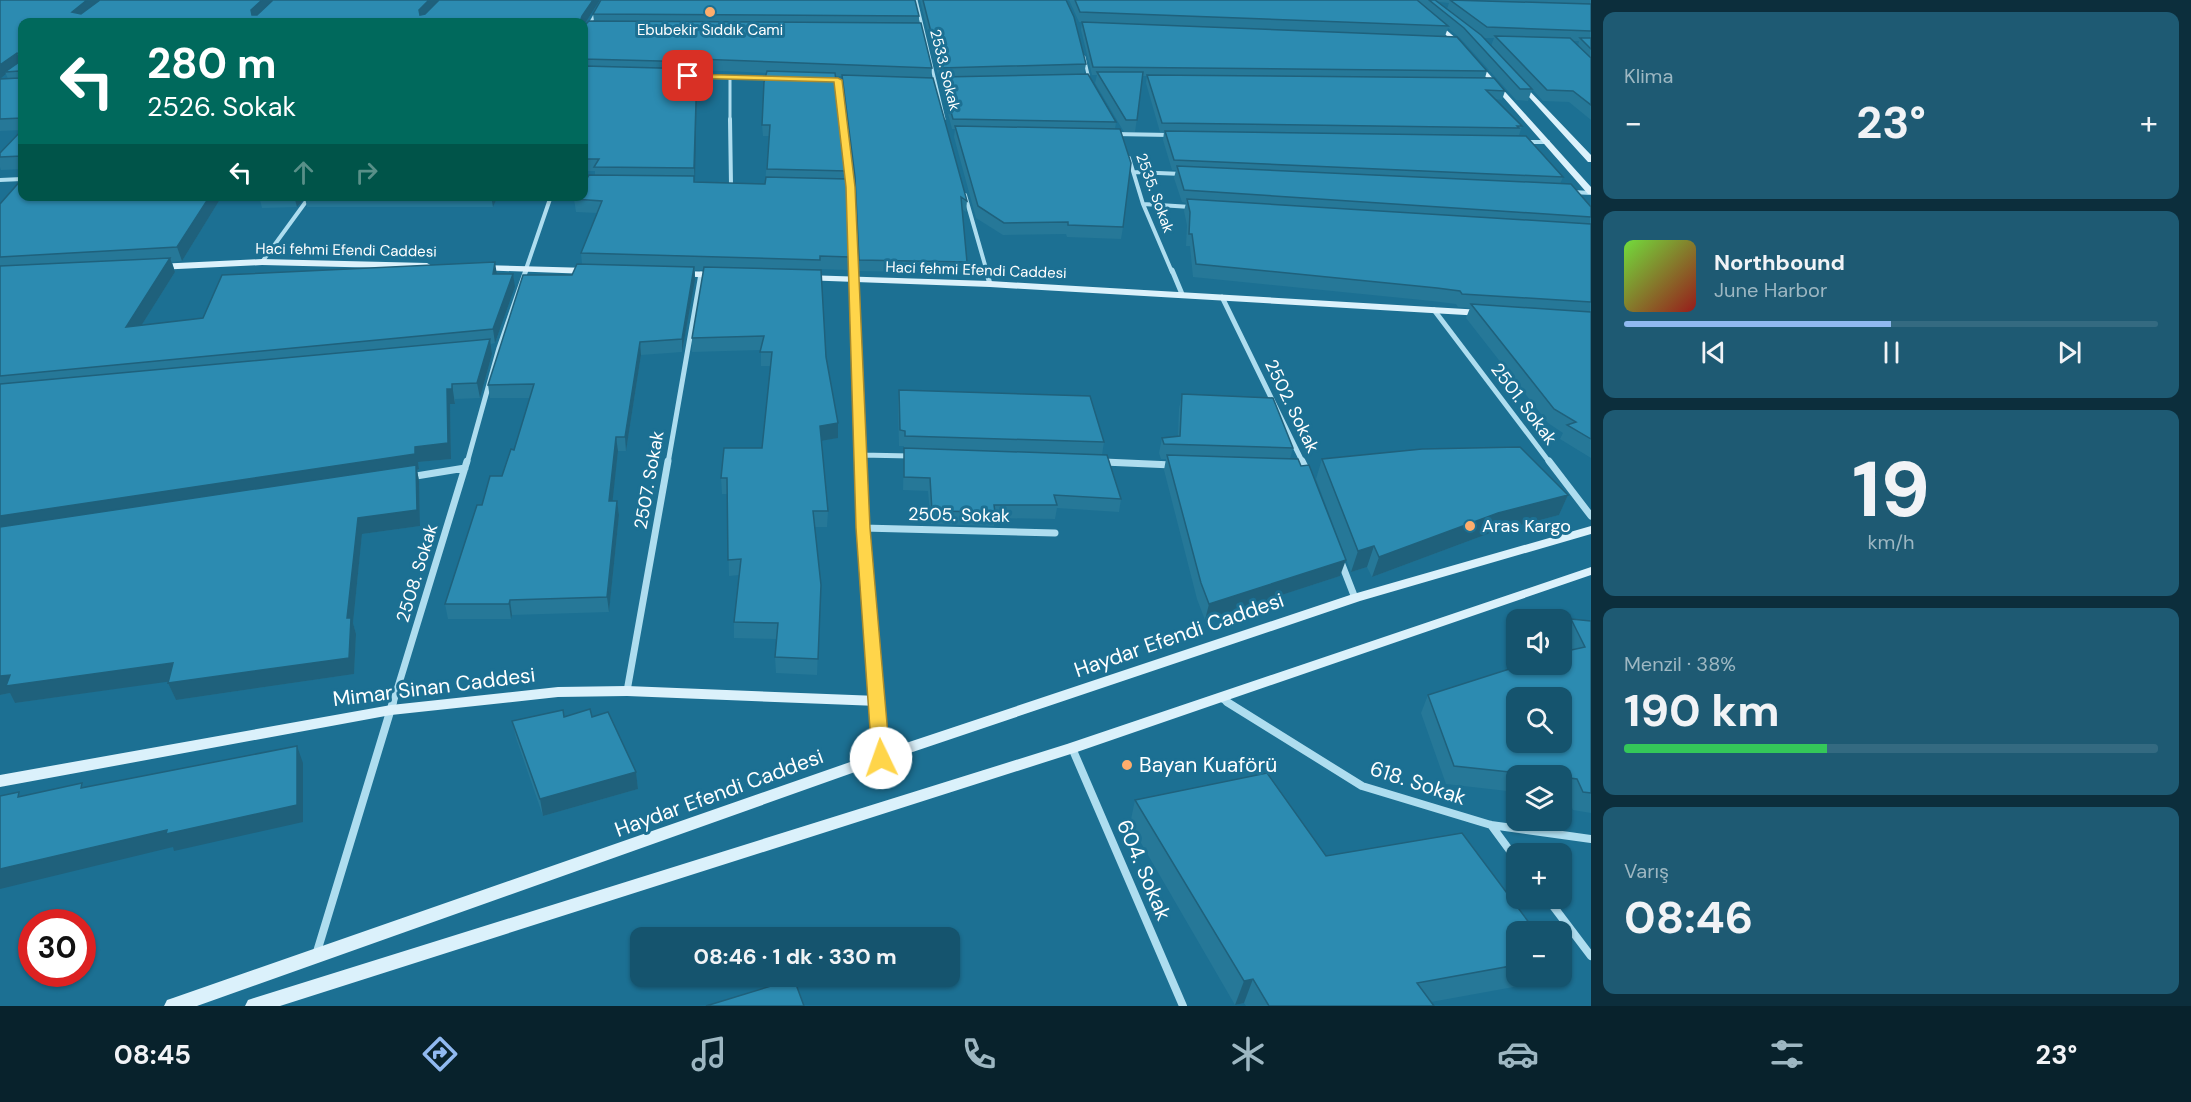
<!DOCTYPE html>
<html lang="tr">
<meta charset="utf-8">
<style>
:root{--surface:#15546e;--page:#1e5a73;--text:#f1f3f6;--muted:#9db7c2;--line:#346a81;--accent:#90b9f0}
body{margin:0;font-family:"DM Sans",sans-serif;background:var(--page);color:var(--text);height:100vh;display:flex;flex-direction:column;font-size:22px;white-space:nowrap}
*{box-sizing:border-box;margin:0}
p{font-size:20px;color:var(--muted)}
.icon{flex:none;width:33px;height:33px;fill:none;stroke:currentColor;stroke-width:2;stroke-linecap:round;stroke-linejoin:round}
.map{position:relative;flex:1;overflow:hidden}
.sheet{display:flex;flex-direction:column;gap:12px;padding:12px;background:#0c2e3c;width:600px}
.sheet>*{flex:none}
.top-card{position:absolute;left:18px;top:18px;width:570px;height:183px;border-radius:12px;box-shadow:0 2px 4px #0004;background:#00695c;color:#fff;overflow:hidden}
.buttons{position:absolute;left:1506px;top:609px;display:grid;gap:12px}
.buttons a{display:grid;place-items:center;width:66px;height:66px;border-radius:12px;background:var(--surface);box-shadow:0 2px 4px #0004;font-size:30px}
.speed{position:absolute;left:18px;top:909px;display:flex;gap:12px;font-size:30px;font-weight:700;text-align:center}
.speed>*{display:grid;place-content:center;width:78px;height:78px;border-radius:50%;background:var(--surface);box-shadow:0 2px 4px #0004;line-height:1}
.speed .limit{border:9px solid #d22;background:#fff;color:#111}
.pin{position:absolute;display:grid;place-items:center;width:51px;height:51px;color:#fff;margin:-26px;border-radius:12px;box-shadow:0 3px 9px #0006}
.me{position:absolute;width:66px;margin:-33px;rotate:357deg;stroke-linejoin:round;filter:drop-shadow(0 0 4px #0008)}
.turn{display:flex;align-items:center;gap:21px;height:126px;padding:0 30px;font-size:27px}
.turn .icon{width:78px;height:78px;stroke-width:2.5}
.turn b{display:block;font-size:42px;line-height:51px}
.lanes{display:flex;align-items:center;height:57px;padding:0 30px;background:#0003;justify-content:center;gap:30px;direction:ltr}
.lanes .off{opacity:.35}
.big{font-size:45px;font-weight:700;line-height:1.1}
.sheet .tile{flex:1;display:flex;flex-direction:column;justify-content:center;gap:9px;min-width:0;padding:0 21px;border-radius:12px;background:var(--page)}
.sheet .dial{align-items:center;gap:0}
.dial b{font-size:78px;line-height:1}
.song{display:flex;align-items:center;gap:18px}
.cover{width:72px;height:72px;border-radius:9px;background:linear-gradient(135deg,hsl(100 70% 55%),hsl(0 70% 35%))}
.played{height:6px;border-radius:3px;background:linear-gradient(90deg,var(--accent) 50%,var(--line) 50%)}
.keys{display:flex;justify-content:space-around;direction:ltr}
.heat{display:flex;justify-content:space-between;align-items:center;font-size:33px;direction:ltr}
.charge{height:9px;border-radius:4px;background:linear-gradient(90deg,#34c759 38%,var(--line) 0)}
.trip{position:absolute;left:630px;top:927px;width:330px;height:60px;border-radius:12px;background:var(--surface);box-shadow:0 2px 4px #0004;font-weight:700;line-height:60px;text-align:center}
.tabs{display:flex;height:96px;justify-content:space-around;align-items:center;background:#08222c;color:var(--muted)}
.tabs .icon{width:42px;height:42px}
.tabs .current{color:var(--accent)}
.tabs b{font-size:27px;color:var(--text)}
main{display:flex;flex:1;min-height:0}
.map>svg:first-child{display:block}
</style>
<main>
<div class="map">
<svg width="1591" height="1006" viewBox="0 0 1591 1006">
<rect width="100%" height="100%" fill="#1c7093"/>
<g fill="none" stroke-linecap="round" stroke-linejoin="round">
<path stroke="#aeddef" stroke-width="3" d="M916,0L944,119
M584,35L603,0
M1084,57L1089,79
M690,76L773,78
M730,77V121
M838,80L843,121"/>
<path stroke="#aeddef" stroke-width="4" d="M730,119L731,185
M843,119L851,187L854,272
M1114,134L1170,135
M1525,142H1548
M1129,158L1143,204L1172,272
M1134,172L1182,174
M0,180L22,179
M1572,192L1591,193
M965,195L987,272
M1143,204L1191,207
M262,262L310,196
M525,272L551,196"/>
<path stroke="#aeddef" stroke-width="5" d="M854,270L861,463
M986,270L990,284
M1172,270L1182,294
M1222,297L1303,463
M1434,310L1550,463
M861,455L911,456
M1104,462L1118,463
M467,463L499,348L526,270
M668,463L701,274"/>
<path stroke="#aeddef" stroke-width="7" d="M861,461L877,703
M1302,461L1307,471
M1549,461L1591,516
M1104,462L1172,465
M410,477L465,468
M863,528L1055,533
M1341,562L1355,598
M627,691L668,461
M1221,698L1229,703
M393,703L467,461"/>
<path stroke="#aeddef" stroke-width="8" d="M877,702L881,757
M1227,702L1362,786L1491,825L1591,839
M1072,748L1183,1006
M1491,825L1516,859
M1547,898L1591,956
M316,955L393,702"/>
<path fill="#dbf1fb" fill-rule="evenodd" d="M1432,21H1436L1466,47V49H1462L1432,23Z
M1475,63H1479L1591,187V194H1588L1475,65Z
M1518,83H1522L1591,155V162H1588L1518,85Z
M262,259L427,263L432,266L427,269L262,265L157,270L152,267L157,264Z
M481,265L589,268L594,271L589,274L478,270V266Z
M679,271L718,272L723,275L718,278L676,276L674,274Z
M805,275L990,281L1482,310L1487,313L1482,316L990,287L802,280V276Z
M1591,526V534L1360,601L886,761L197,1006H164L167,1000L173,998L876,753L1350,595Z
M1591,567V575L1077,752L280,1006H245L248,1000L254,998L1067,744Z
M627,686L878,696L883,697L885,701L883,705L878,706L627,696L558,697L391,715L0,787V775L391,705L558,687Z"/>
</g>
<path fill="#267898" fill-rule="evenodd" d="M0,0H600L584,25V22H22V169L1,170L0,167V153L22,130L0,131ZM6,74L8,79H0Z
M920,0H1066L1086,64L1084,74L1116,122L1115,129L1123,227L1121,239L1067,237L1066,234L1003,235L976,218L954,137L955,129H952L941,87V79H939Z
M1069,0H1591V120L1569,102L1543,101L1532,89L1528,101L1516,100L1460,38L1448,28L1445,36L1487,71L1485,78L1505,91L1502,100L1495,99L1522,126L1519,135H1517L1516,136L1563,177L1560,184L1591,207V458L1560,439L1563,433L1548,423L1466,318L1470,308L1458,307L1456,304L1432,301L1193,277L1190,246H1186L1187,225L1184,211L1186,203L1182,202L1174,178L1176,170H1172L1163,140L1164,132H1160L1146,83L1147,76H1143L1135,132H1124L1095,83L1097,75H1092L1081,30L1082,22H1079ZM1439,2L1449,3L1447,9ZM1484,38H1494L1491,46ZM1573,41H1579L1578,46Z
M593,14L919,16V23L932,68L931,78L967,201L966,212L962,209L967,262L966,273L859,271L855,187L842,84V76H835L847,171L849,270L820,269L826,357L838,438L822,440L828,511L827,527H815L820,601L817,675L776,673L775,657L777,639L734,638V622L739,575L729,576L727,494H722L721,478L762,448L771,366H761V350L692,352V338L704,270H695V280L682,352L641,355L626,451H618L612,501H617L619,515L609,612L512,615L511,619H448L445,604L482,505L502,476L514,450L530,398H490L488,385L572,275L582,264L581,253L597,213L576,212L574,199L595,175V171H584V26L594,21ZM698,70L767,73L762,125L763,136H769L765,184L694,182Z
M222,196L182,261L172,262L175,272L141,326L203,318L497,274L515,287L495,343L491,344L492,354L480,398L455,399V404H450L451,459L418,462L419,469L417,470L419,481L420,526L362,534L353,623L356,634L354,674L176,700L168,683L169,681L15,703L10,693L0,695V204Z
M259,196H498L493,207H307L305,198L297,207L262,208Z
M899,390L1104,442L1102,455L1121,499L1119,512L1057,508L1055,519L994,518V526L931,524L928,491L903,490L904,452V446H899L898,404Z
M1182,394L1293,448L1290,459L1340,576L1205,620L1197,599L1164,470L1166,459H1161L1159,453L1162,438L1178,436L1179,409Z
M1322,459L1568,495L1559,515L1490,533L1372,577L1367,567L1351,572L1316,479Z
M1571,619L1591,621V813L1573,810L1567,797L1562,796V776H1516V792L1446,784L1421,713L1428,695L1520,666L1521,664H1562L1569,651L1562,637Z
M564,717H592L636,772L638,789L543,816L516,738L512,721Z
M1135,800L1326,856L1516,932V976H1545L1541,982L1431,1002L1434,1006H1246L1244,1003L1235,1005L1130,824Z"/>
<path fill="#1f617c" d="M87,0H102L76,22L72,12Z
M262,0H275L254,20L251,10Z
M429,0H440L421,21L419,10Z
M593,0H600L584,25V22H580L582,16Z
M17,53L21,64L5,72L6,74L0,79V65Z
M697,69V80L695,181L694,168Z
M210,196H222L182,261L177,247Z
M294,196H304L305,198L297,207Z
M491,196H498L493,207Z
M170,258L175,272L131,342L126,327Z
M495,262L497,275L493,274Z
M694,267L695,280L682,352V339Z
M513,274L515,287L495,343L493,329Z
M490,339L492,354L480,398L477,383Z
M640,342L641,355L626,451L625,437Z
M452,384L455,404H450L451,459L418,462L419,469L417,470L419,481L420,526L362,534L353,623L356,634L354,674L176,700L168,683L349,658L0,533V516L415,447L447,389Z
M838,423V438L820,441V426Z
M616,437L618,451L611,515L609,501Z
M1568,495L1559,515L1490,533L1372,577L1379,557L1498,513Z
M617,501L619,515L609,612L607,597Z
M1374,546L1367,567L1351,572L1358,551Z
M1346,560L1340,576L1205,620L1209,604Z
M510,600L512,615L511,619L509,604Z
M173,663L180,680L15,703L10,693L0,695V676L10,675Z
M297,746L303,763V822L174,851L173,847L0,889V869Z
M636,772L638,789L543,816L540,799Z
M1253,979L1244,1003L1235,1005L1244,981Z"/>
<path fill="#2c8bb1" stroke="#1f617c" stroke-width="1.5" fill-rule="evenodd" d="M0,0H87L72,12L81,14L100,0H262L251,10L252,15H257L273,0H429L419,10L420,15L425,14L439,0H593L582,16L580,22H22V118L0,119V79L19,78L22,74L19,71L5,72L19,62L20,54L17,53L0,65Z
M601,0H915L919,16L593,14Z
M923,0H1066L1074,17L1086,64L940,68Z
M1075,0H1417L1448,26L1080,12Z
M1429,0H1435L1481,35L1532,89H1520L1464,28Z
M1450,0L1591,4V31L1487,27Z
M589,21L921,23L932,68L697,59V62L584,59V26Z
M1082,22L1457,37L1487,71L1093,67Z
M1495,36L1570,38L1591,58V105L1573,91L1547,90Z
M1580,38H1591V49Z
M584,66L697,69L694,168L594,167L599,159H584Z
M767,71L835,73L847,171L767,169L770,125H762L764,82Z
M1097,72H1143L1137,120H1126Z
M1088,74L1116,122L953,119L941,77Z
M842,75L933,78L967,201L961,197L967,262L859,260L855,177Z
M1147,75L1494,78L1505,91L1486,90L1522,126H1517L1519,128L1162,123Z
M955,126L1120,129L1131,163L1123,227L1068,225V222L1004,223L978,206Z
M22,130V156L0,157V153Z
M1165,131L1526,136L1563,177L1174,160Z
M1177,166L1571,184L1591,207V217L1184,190Z
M589,175L694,176V182L765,184L766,177L847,179L850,257L820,256V260L581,253L602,201L574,199L576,196H584V184Z
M22,179V196H210L177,247L0,257V204Z
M1187,199L1591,224V302L1462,294L1460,291L1437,288L1196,264L1192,234H1189L1190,212Z
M170,258L126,327L203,318L222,275L495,262L493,274H513L493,329L0,376V266Z
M577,264L694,267L682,339L640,342L625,437H616L609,501H617L607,597L510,600L509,604H445L477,505H482L490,476H502L511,449L514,450L534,384L488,385L523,275H572Z
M704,267L821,270L826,357L838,423L820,426L828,511H813L821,585L818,659L775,657L778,623L734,622L741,559L728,560L727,478H721L724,448H762L772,352H760L764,336L692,338Z
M1471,304L1591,312V439L1567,425L1576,422L1554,409Z
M490,339L477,383L452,384V389H447L448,443L415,447V454L0,516V384Z
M899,390L1090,396L1104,442L905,436V431L900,430Z
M1182,394L1273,398L1293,448L1164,444L1162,438L1180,436Z
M1520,447L1568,495L1498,513L1379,557L1374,546L1358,551L1322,459L1422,449Z
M904,448L1107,455L1121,499L1054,495L1057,505H994L995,512L932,511L930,478L904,477Z
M1167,455L1298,459L1301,466L1309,465L1346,560L1209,604L1201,583Z
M416,465L417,510L358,518L347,618H351L349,658L168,683L173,663L6,686L10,675L0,676V527Z
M1571,619L1591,621V793L1583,792L1577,779L1562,777V776H1546L1454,766L1428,695L1525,664H1562V652L1585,647ZM1516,698H1562V742H1516Z
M590,709L592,717L608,712L636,772L540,799L512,721L563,710L564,717Z
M297,746V805L166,834L167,830L0,869V796L19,792L18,797L82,783L81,788Z
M1267,773L1326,856L1462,833L1536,932H1516V965L1417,983L1434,1006H1269L1253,979L1244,981L1135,800Z
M794,979L804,1006H706Z"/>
<path fill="#ffd54a" stroke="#a68a30" stroke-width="1.5" d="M688,74L838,78L842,80L855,187L870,528L890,758L887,762H875L872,758L856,528L846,187L834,82L685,78Z"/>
<g fill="#fead6c" stroke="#1c7093" stroke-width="2">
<circle cx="710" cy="12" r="6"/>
<circle cx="1470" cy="526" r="6"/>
<circle cx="1127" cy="765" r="6"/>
</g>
<g text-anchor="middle" stroke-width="6" stroke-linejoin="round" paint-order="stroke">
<g font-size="15" fill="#fff" stroke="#1c7093">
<text x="710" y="35">Ebubekir Sıddık Cami</text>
</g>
<g font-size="15" fill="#fff" stroke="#1c7093">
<text transform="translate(945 70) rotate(76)" y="5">2533. Sokak</text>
<text transform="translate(1155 193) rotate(70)" y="5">2535. Sokak</text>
<text transform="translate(346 250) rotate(1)" y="5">Haci fehmi Efendi Caddesi</text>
<text transform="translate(976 270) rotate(2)" y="5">Haci fehmi Efendi Caddesi</text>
</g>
<g font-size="18" fill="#fff" stroke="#1c7093">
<text transform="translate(1524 404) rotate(53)" y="6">2501. Sokak</text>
<text transform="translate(1292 406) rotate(64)" y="6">2502. Sokak</text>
<text transform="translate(649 480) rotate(-80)" y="6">2507. Sokak</text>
<text transform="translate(959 515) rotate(1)" y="6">2505. Sokak</text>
<text transform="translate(417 573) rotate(-73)" y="6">2508. Sokak</text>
</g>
<g font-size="18" fill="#fff" stroke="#1c7093" text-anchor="start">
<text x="1482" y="532">Aras Kargo</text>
</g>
<g font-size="21" fill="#fff" stroke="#1c7093">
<text transform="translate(1179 635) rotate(-19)" y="7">Haydar Efendi Caddesi</text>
<text transform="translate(434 687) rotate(-7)" y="7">Mimar Sinan Caddesi</text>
<text transform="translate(1418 783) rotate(18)" y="7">618. Sokak</text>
<text transform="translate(719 793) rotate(-20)" y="7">Haydar Efendi Caddesi</text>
<text transform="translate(1144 870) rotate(67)" y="7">604. Sokak</text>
</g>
<g font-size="21" fill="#fff" stroke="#1c7093" text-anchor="start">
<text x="1139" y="772">Bayan Kuaförü</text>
</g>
</g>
</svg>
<div class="buttons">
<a><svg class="icon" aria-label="sound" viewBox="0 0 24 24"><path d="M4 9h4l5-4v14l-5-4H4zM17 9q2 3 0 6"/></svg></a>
<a><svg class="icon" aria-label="search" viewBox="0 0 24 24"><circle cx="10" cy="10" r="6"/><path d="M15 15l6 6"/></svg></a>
<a><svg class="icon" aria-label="layers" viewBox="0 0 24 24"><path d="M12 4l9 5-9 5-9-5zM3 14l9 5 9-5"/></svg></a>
<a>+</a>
<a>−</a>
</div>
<div class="speed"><div class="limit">30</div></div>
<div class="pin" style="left:688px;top:76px;background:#d93025"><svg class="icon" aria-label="arrive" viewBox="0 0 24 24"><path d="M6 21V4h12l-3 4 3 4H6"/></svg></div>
<svg class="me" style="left:881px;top:758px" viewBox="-20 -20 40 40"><circle r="19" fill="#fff"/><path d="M0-13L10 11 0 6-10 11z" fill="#ffd54a"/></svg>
<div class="trip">08:46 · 1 dk · 330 m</div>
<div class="top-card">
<div class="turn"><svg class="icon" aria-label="left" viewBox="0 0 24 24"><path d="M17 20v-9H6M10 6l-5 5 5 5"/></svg><div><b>280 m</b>2526. Sokak</div></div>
<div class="lanes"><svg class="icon" aria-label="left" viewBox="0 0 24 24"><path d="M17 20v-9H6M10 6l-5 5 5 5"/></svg><svg class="icon off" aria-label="ahead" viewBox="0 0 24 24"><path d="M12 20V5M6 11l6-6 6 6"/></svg><svg class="icon off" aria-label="right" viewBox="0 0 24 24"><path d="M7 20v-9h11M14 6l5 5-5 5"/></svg></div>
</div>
</div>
<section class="sheet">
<div class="tile"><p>Klima</p>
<div class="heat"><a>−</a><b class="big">23°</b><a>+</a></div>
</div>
<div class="tile">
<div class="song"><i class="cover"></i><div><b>Northbound</b><p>June Harbor</p></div></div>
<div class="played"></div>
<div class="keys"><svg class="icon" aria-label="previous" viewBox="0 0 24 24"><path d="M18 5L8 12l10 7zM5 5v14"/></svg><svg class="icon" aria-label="pause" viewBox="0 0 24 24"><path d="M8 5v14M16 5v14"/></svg><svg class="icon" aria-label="next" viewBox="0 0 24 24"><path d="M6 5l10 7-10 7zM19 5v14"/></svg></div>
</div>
<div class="tile dial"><b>19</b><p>km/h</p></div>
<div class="tile"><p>Menzil · 38%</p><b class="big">190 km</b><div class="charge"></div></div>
<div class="tile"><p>Varış</p><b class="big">08:46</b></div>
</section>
</main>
<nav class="tabs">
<b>08:45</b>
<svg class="icon current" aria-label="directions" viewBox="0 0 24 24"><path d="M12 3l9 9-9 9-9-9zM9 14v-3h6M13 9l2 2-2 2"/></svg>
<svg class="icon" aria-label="music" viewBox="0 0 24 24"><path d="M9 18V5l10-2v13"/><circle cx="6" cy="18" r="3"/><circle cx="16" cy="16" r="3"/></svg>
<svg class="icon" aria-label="phone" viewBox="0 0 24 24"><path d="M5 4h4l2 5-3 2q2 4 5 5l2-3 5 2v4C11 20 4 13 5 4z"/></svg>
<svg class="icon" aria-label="climate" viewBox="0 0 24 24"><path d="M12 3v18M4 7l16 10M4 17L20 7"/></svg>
<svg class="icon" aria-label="car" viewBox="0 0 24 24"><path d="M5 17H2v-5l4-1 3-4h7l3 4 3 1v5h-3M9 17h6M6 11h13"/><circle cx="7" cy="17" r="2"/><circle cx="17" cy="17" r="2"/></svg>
<svg class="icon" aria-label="filters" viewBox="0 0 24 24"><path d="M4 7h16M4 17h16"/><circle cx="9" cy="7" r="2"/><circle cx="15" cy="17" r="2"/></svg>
<b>23°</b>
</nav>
